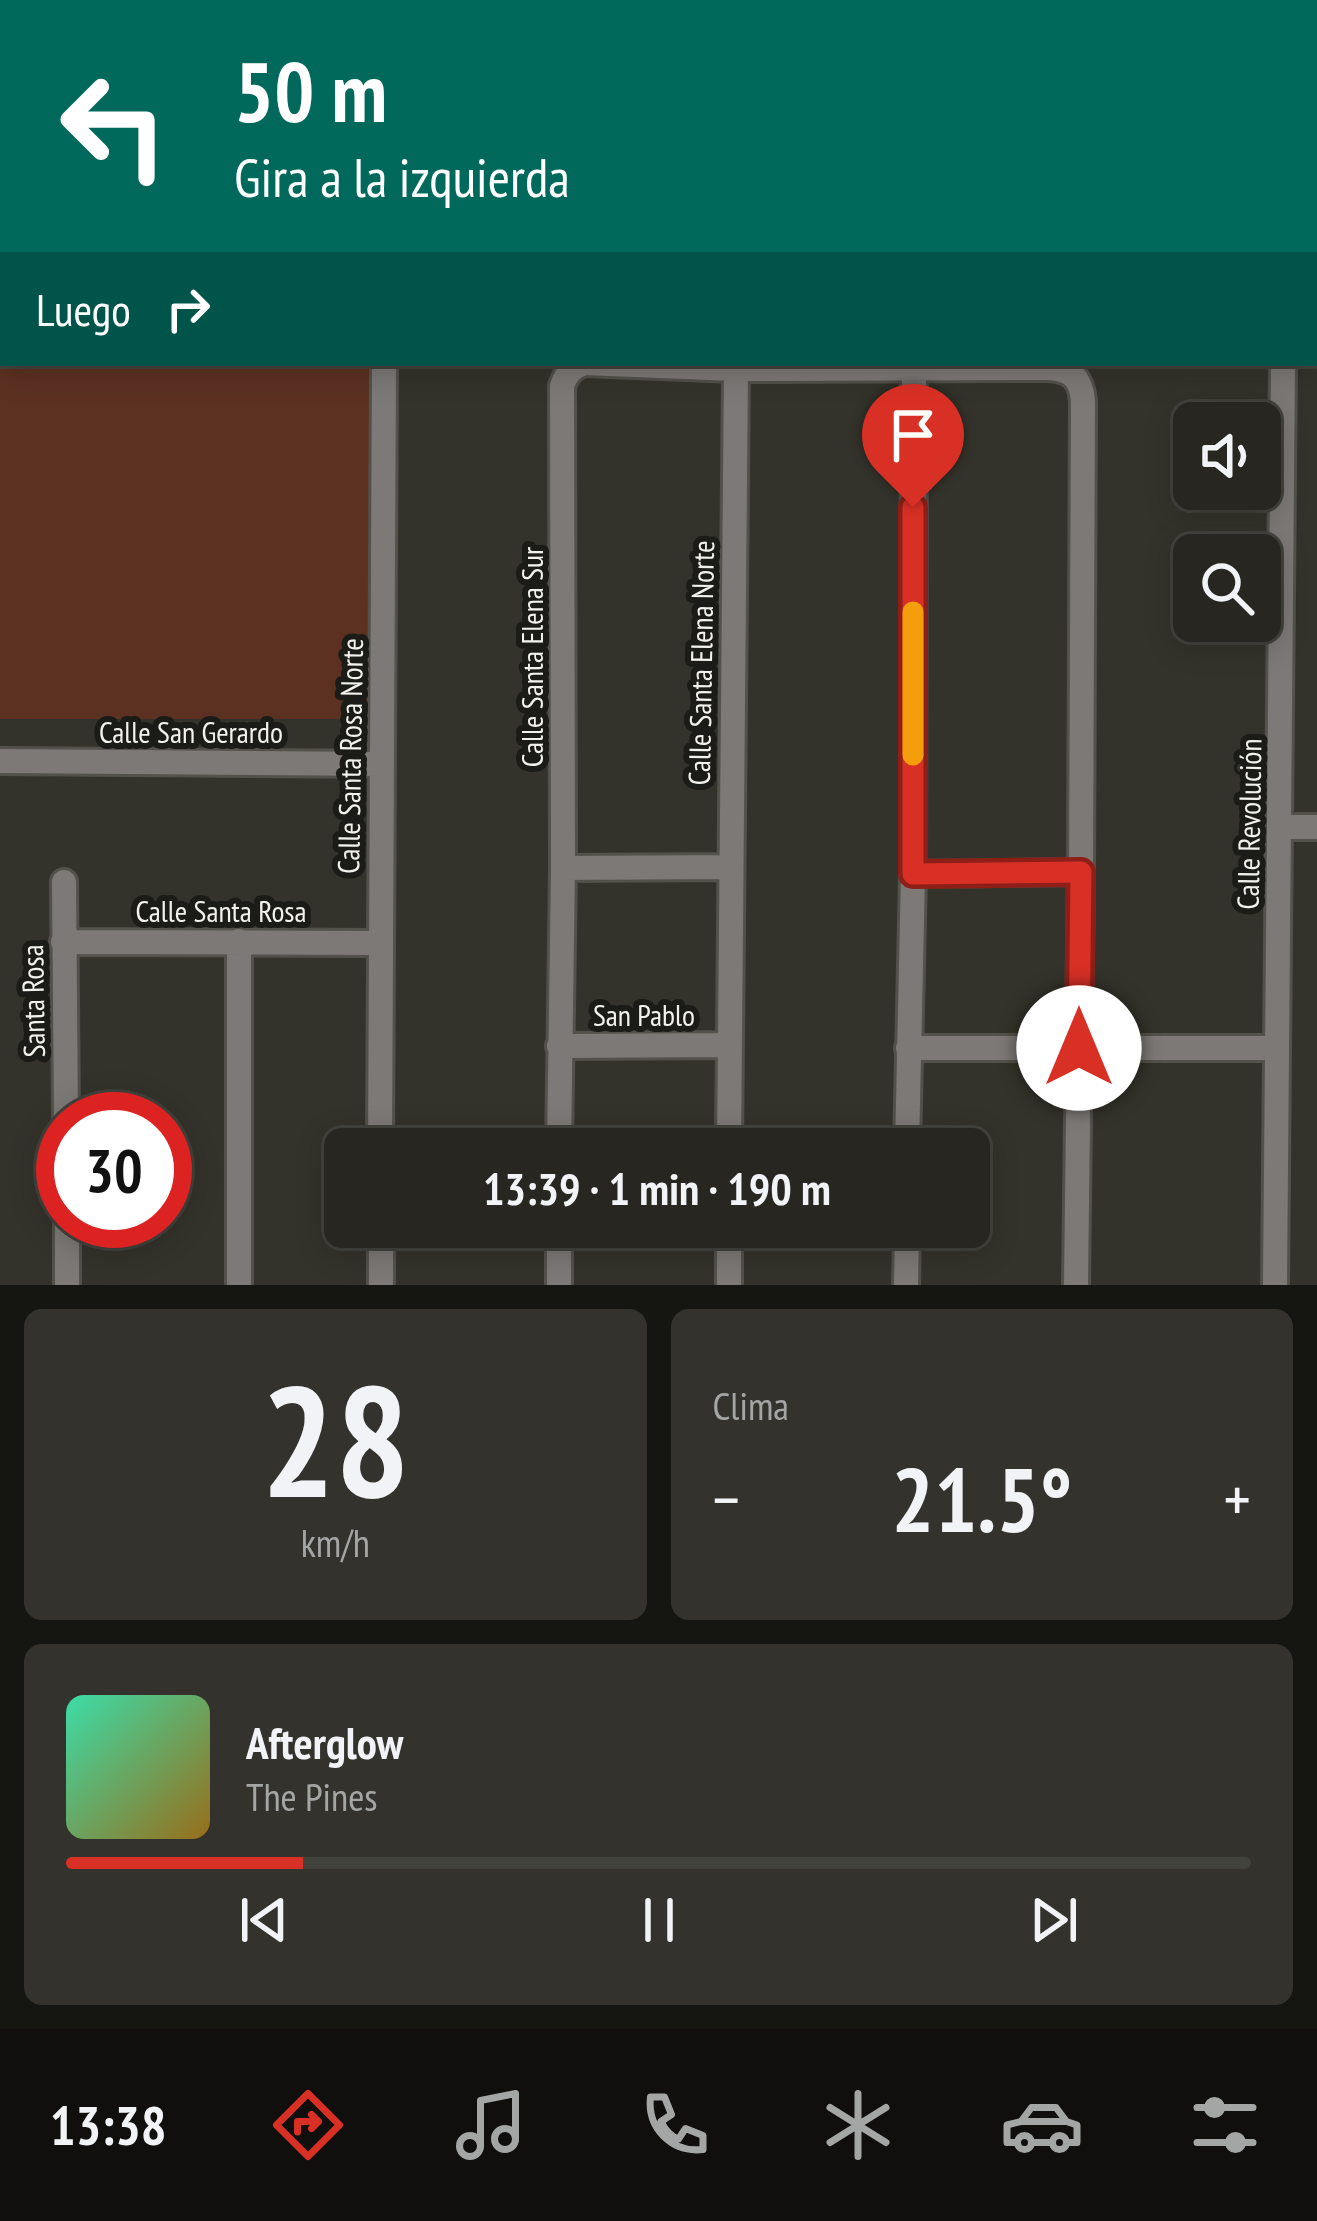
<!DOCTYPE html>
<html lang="es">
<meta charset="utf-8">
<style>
:root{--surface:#272620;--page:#33322d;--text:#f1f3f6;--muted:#a4a5a5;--line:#43433e;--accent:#d93025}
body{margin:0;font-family:"PT Sans Narrow",sans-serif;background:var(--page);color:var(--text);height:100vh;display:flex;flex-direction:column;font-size:45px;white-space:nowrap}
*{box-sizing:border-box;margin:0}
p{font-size:39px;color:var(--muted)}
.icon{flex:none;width:66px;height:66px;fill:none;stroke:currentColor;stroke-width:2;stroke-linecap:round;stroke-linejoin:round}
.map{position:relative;height:1285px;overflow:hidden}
.side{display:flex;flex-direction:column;gap:24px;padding:24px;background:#151512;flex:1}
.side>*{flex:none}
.guide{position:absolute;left:0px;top:0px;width:1317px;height:366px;box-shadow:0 6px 30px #0003,0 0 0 3px var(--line);background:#00695c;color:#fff;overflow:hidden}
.buttons{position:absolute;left:1173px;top:402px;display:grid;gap:24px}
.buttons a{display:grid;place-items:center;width:108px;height:108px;border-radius:18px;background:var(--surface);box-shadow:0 6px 30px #0003,0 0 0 3px var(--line);font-size:60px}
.speed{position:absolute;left:36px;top:1092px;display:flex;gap:24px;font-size:60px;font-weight:700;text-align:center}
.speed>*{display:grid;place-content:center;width:156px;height:156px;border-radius:50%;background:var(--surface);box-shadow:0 6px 30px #0003,0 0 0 3px var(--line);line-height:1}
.speed .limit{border:18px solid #d22;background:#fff;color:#111}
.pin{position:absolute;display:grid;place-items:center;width:102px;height:102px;color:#fff;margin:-123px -51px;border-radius:50% 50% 50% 0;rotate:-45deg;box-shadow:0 0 12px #0007}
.pin .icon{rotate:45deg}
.me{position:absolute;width:132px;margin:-66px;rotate:0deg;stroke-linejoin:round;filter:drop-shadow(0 0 9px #0008)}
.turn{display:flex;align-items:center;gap:42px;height:252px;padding:0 36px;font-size:54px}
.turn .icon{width:156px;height:156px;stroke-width:2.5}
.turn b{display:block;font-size:84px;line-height:102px}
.then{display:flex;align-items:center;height:114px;padding:0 36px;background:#0003;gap:24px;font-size:45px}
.big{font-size:90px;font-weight:800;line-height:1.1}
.side .card{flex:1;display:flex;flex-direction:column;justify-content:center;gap:18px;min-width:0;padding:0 42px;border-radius:18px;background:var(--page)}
.side .dial{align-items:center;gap:0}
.dial b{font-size:156px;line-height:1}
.song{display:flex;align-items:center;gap:36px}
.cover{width:144px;height:144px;border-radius:18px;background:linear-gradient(135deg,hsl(160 70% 55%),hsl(40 70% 35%))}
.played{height:12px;border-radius:6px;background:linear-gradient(90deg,var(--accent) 20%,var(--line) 20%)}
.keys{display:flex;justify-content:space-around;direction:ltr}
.heat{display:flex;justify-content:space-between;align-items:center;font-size:66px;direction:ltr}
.side .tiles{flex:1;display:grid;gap:24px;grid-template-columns:1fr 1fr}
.card:last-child{grid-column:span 2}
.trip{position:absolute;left:324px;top:1128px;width:666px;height:120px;border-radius:18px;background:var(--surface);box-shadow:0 6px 30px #0003,0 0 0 3px var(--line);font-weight:800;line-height:120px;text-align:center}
.tab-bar{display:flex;height:192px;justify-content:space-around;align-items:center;background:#100f0d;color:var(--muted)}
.tab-bar .icon{width:84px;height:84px}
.tab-bar .active{color:var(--accent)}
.tab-bar b{font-size:54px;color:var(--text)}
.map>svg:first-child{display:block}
</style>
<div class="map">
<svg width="1317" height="1285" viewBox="0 0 1317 1285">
<rect width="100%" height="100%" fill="#34332b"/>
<path fill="#5c3122" d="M0,195H3V363H372L374,719H0Z"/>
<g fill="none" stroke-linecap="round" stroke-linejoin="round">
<g stroke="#52514a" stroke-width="30">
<path id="minor" d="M383,0V3
M914,0V3
M0,761L382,764
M1281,827H1317
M563,868L730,867
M64,882L66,1119
M239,941V1285
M63,942L379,943
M559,1046L728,1045
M908,1048H1277
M380,1149L384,363
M559,1149L563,868L562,386C566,374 572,367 584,363L736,369L1050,368C1073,370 1081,379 1083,401L1081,872L913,874
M729,1149L736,369
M907,1149L913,874L914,363
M67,1221V1285
M381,1227V1285
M729,1227V1285
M559,1285V1227
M906,1285L907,1227
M1076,1285L1081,872"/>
</g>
<g stroke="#52514a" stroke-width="30">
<path id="tertiary" d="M1286,3V0
M1314,134H1317
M0,135H3
M0,181H3
M1314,181H1317
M1275,1285L1283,363"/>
</g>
<use href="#minor" stroke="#7c7976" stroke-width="24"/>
<use href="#tertiary" stroke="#7c7976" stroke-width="24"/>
</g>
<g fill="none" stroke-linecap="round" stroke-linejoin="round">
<g stroke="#8d1f18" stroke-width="30">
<path id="route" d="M913,507V874L1081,872L1079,1048"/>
</g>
<use href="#route" stroke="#d93025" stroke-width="21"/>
<path stroke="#f59e0b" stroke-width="21" d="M913,755V612"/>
</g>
<g text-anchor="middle" stroke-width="12" stroke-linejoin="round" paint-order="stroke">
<g font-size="30" fill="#f2f1ec" stroke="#1b1b17">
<text transform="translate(533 657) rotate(-90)" y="10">Calle Santa Elena Sur</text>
<text transform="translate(702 663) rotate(-89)" y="10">Calle Santa Elena Norte</text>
<text x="191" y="743">Calle San Gerardo</text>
<text transform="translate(351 756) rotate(-89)" y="10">Calle Santa Rosa Norte</text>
<text transform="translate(1250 824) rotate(-89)" y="10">Calle Revolución</text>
<text x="221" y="922">Calle Santa Rosa</text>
<text transform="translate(34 1001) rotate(-91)" y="10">Santa Rosa</text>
<text x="644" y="1026">San Pablo</text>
</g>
</g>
</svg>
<div class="buttons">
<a><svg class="icon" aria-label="sound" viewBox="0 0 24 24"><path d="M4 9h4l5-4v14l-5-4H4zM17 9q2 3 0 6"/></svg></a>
<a><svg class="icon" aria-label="search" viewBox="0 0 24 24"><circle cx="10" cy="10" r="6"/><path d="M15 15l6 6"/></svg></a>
</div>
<div class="speed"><div class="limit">30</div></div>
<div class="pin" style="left:913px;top:507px;background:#d93025"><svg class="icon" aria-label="arrive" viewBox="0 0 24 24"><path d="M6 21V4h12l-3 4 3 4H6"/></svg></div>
<svg class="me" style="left:1079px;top:1048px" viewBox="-20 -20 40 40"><circle r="19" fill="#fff"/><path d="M0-13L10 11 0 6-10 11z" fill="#d93025"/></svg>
<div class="trip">13:39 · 1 min · 190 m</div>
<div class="guide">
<div class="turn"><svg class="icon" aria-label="left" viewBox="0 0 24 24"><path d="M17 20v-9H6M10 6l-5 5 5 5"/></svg><div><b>50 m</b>Gira a la izquierda</div></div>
<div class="then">Luego<svg class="icon" aria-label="right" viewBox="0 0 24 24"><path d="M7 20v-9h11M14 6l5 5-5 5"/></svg></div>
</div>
</div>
<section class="side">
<div class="tiles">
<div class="card dial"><b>28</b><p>km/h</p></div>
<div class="card"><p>Clima</p>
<div class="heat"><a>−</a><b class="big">21.5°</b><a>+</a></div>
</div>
<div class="card">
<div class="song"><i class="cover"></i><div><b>Afterglow</b><p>The Pines</p></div></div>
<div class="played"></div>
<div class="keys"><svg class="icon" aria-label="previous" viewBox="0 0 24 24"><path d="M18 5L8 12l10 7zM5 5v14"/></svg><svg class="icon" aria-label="pause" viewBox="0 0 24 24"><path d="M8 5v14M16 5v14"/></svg><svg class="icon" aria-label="next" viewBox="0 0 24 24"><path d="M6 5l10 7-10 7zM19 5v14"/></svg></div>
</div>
</div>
</section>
<nav class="tab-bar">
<b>13:38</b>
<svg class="icon active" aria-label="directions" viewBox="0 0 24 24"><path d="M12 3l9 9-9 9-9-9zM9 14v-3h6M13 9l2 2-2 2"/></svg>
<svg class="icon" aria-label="music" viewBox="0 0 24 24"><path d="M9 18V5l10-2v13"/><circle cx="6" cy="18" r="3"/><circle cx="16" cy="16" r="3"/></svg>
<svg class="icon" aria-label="phone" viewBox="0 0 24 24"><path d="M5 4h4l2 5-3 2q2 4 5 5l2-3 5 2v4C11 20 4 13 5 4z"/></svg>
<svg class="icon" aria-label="climate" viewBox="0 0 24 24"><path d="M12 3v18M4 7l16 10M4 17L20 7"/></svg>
<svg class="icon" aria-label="car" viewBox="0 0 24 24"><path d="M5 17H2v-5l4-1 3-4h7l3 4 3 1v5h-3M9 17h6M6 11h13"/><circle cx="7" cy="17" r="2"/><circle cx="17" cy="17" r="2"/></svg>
<svg class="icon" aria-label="filters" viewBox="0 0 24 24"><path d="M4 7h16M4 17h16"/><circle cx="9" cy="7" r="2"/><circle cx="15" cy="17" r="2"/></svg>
</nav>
